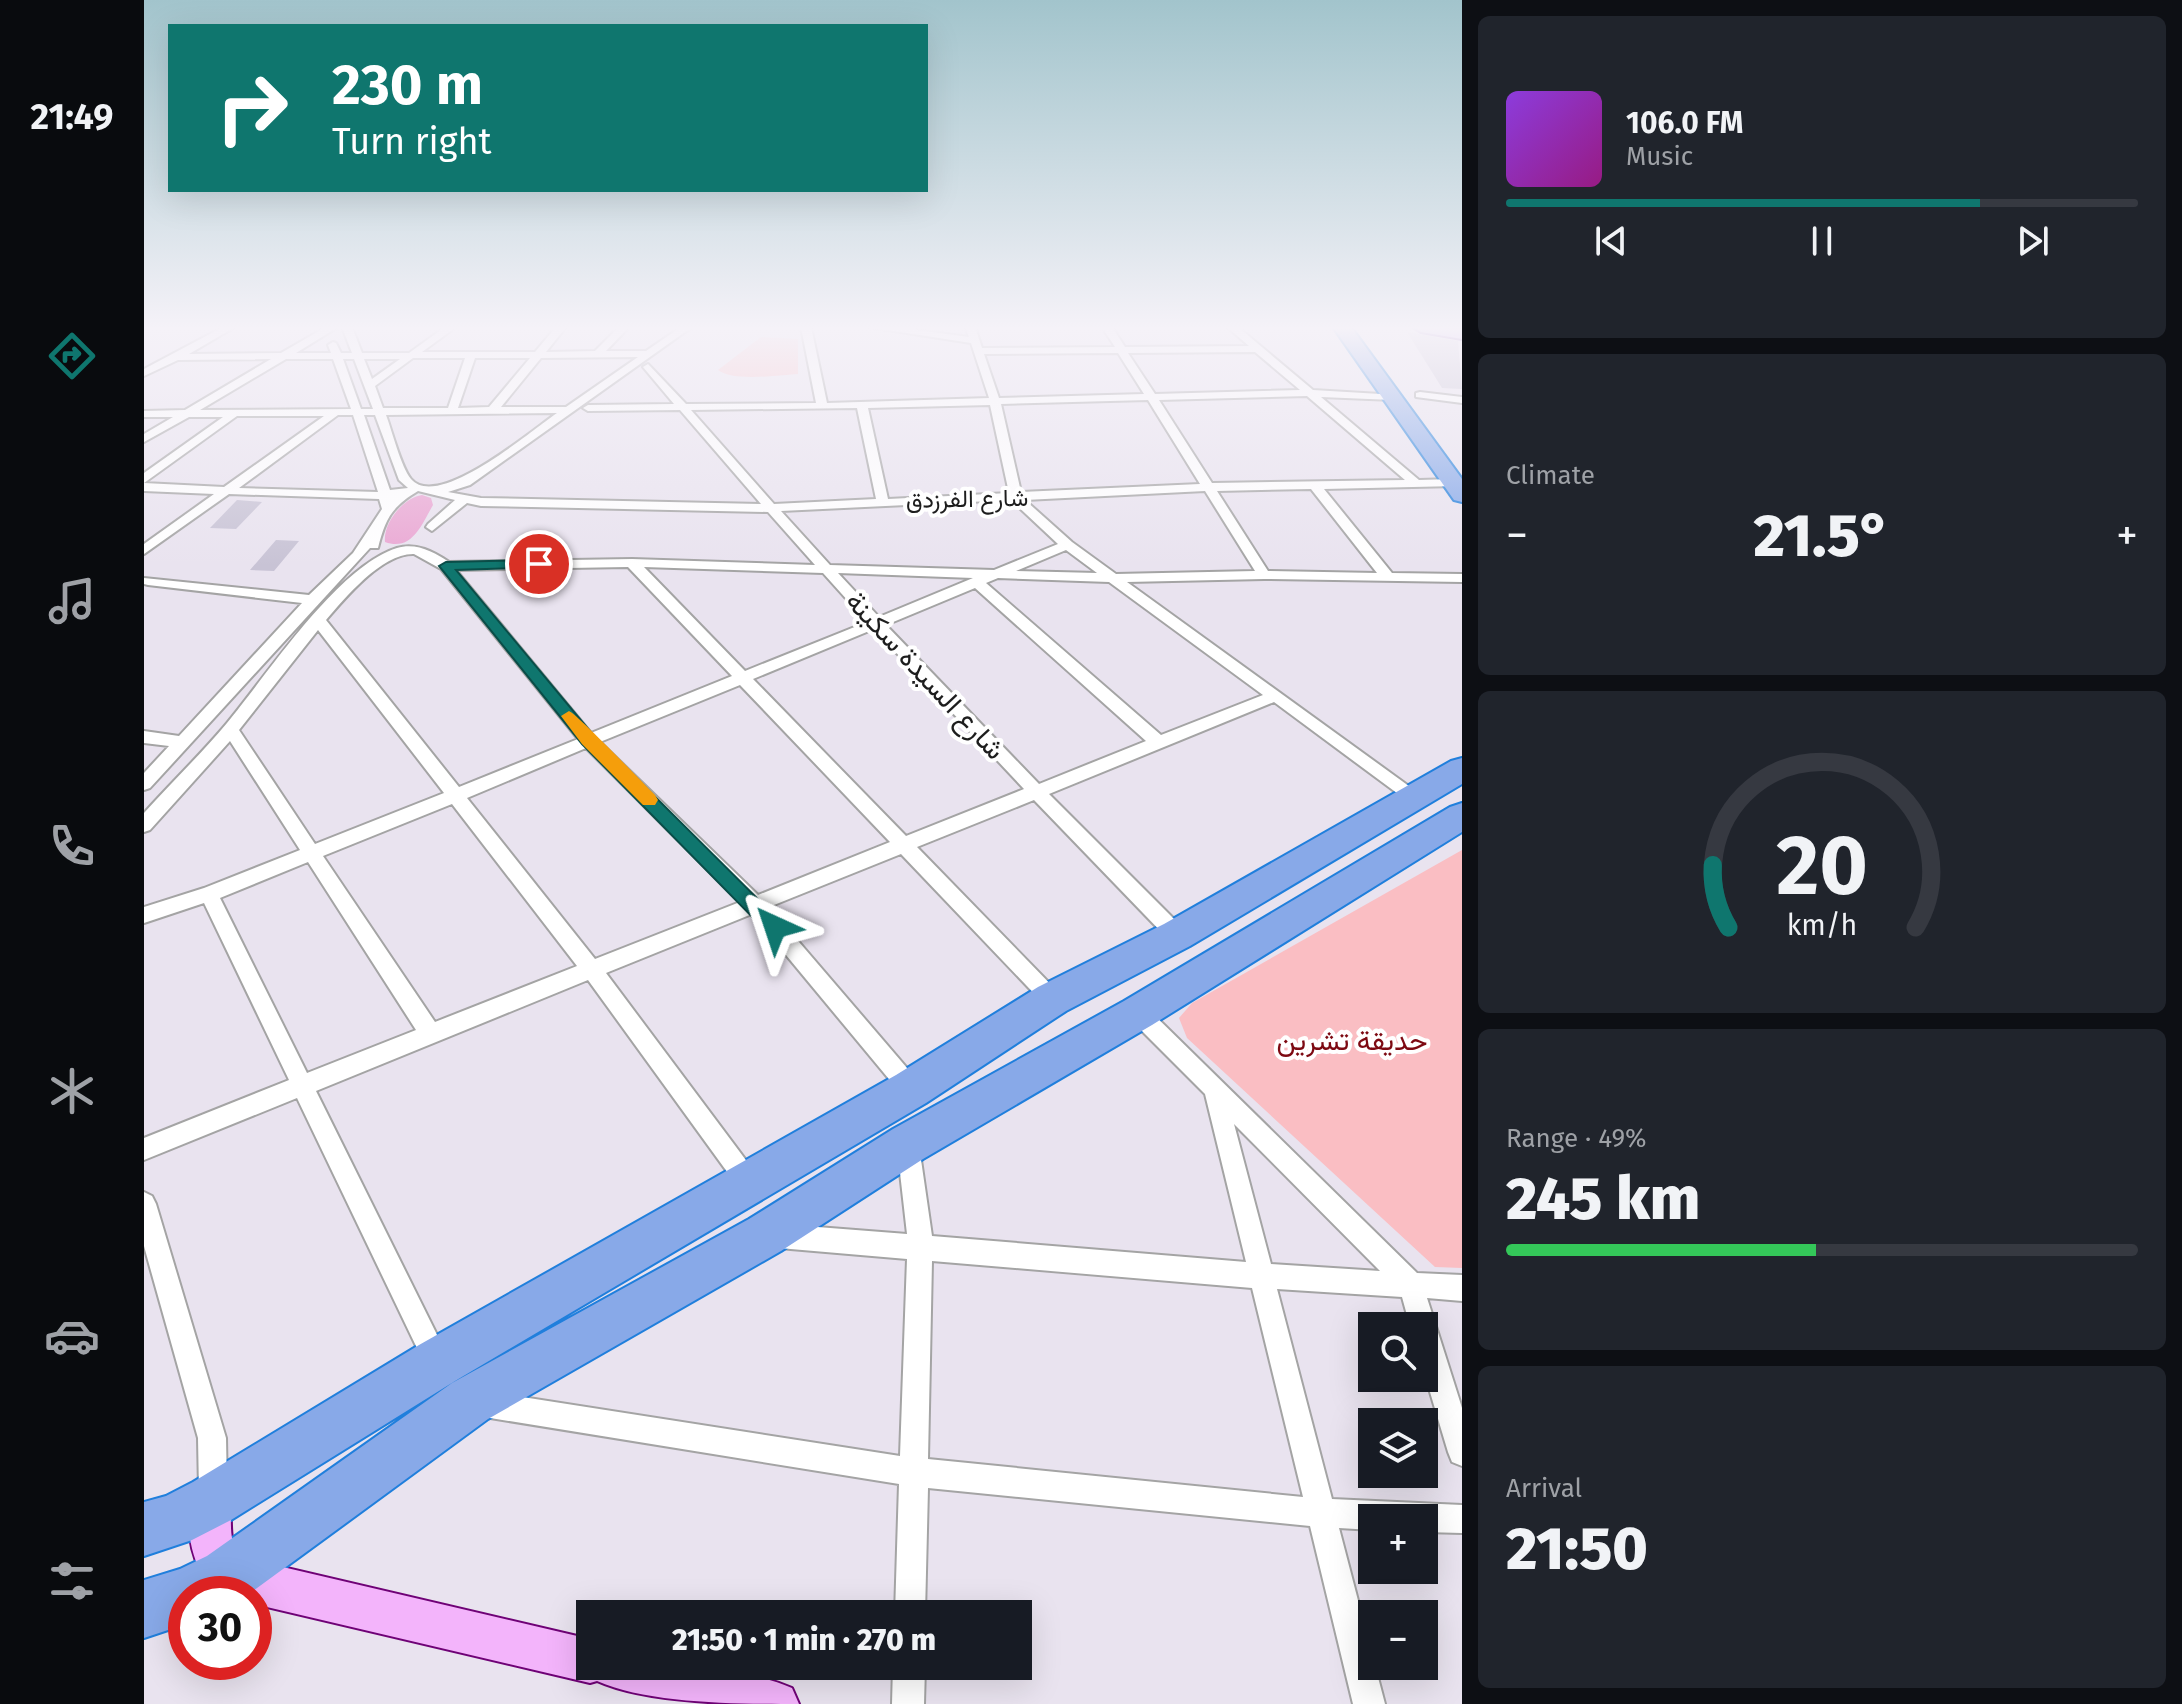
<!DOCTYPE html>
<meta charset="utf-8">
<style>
:root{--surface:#171b24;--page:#20242c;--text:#f1f3f6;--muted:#9ea1a6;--line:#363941;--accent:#0f766e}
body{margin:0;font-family:"Fira Sans",Vazirmatn,sans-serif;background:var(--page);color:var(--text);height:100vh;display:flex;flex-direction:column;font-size:30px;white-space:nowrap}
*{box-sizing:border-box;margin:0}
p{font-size:26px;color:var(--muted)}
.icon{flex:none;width:44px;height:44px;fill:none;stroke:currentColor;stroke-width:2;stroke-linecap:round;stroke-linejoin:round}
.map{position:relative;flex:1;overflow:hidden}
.drawer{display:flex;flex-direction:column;gap:16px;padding:16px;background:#0d0f14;width:720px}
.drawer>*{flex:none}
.hud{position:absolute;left:24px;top:24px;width:760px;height:168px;border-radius:0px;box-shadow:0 8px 32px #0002;background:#0f766e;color:#fff;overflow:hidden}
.tools{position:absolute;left:1214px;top:1312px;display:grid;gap:16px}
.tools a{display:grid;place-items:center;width:80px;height:80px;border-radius:0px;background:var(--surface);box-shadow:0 8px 32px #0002;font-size:40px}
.speed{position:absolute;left:24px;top:1576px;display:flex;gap:16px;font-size:40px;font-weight:700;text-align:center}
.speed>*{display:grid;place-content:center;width:104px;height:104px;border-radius:50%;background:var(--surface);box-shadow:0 8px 32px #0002;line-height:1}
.speed .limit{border:12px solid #d22;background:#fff;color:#111}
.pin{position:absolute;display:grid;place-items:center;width:68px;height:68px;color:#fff;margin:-34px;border:4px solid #fff;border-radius:50%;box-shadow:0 2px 8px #0007}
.me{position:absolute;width:88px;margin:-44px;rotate:318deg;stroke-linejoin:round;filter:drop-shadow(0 0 6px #0008)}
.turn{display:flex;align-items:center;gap:28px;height:168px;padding:0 32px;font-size:36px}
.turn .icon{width:104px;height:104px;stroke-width:2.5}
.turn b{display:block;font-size:56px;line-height:68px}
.big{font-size:60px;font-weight:800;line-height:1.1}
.drawer .widget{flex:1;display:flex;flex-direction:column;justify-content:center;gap:12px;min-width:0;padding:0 28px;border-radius:12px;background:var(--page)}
.drawer .dial{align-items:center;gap:0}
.dial svg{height:208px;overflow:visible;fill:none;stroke:var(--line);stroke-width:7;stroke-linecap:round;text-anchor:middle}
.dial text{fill:var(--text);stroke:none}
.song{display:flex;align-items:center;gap:24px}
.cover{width:96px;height:96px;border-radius:12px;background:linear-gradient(135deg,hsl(270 70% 55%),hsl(310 70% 35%))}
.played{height:8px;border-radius:4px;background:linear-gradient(90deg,var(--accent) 75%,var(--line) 75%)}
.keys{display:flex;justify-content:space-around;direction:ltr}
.heat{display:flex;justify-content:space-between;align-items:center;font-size:44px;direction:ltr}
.charge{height:12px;border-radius:6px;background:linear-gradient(90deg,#34c759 49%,var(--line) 0)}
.trip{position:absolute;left:432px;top:1600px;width:456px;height:80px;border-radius:0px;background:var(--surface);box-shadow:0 8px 32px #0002;font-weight:800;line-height:80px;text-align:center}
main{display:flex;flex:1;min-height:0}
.tab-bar{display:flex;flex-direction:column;width:144px;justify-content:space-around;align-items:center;background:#090b0e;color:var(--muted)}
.tab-bar .icon{width:56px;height:56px}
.tab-bar .on{color:var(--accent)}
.tab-bar b{font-size:36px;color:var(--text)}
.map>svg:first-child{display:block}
</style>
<main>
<nav class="tab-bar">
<b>21:49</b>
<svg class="icon on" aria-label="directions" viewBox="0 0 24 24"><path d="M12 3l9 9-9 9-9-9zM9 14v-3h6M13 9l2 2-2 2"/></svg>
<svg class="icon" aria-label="music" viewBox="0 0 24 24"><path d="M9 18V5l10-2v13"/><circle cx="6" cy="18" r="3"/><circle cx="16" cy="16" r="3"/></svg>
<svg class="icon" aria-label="phone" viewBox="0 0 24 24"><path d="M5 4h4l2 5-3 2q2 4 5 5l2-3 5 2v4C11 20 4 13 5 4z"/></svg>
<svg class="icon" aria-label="climate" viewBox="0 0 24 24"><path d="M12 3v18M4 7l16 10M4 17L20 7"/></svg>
<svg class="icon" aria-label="car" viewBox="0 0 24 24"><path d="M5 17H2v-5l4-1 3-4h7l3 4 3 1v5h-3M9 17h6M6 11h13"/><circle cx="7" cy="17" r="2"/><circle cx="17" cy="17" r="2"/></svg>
<svg class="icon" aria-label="filters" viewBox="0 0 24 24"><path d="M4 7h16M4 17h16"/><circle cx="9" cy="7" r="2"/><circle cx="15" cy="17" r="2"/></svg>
</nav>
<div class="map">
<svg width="1318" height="1704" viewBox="0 0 1318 1704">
<rect width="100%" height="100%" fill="#e9e3ef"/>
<path fill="#eaa7d3" d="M278,495L287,498L289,505C278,524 268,552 241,542C239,523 259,498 278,495Z"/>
<path fill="#fabec3" d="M617,337L654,339V374C635,375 589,382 574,370Z
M1318,850V1268L1291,1267L1043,1038L1035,1018L1048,1003Z"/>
<path fill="#c8c3d5" d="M1263,332L1314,341L1318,389L1298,388Z
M93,500L118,502L92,529L66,528Z
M132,540L155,541L130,571L106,570Z"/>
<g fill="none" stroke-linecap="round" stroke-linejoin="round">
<g stroke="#a4a4a4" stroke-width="4">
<path id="street" d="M79,327H91L45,354L137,353L182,327H194L152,353H187L184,345L189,342L192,343L197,353H208L198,327H208L218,353H265L301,327H312L278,352H391L412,327H422L402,352L451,351L475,327H485L462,351H502L537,327H548L326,485L304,492L337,498L617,504L536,410L444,411L439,408L444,405L530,404L499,367L504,364L542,404L672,403L657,327H667L683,403L845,398L827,343L724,327H751L825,337L821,327H831L838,348L971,347L958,327H968L981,347L1105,346L1083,327H1094L1169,390L1253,395V399L1249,400L1177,397L1275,480L1309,479L1313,480V486L1180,489L1248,573L1318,574V582L1120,579L983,582L1280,797L1277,802H1265L1130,702L905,794L1040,929L1043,935L1040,941L1033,943L1026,941L890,800L773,847L915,993L918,999L915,1005L908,1008L901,1005L757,854L625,907L775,1082L778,1089L775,1096L767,1099L759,1096L608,914L462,973L613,1175L617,1183L613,1191L605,1195L597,1191L444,980L172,1091L302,1353L306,1362L302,1371L293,1375L284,1371L153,1098L0,1160V1138L145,1080L60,903L0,923V907L60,888L156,850L86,741L6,830L0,832V813C27,783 57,754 83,723C124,674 193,567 253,548C272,542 290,552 305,562L488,559L671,565L624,512L337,506L323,503L288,531L282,527L284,524L311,500L274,491C247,507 241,520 234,548H226L6,788L0,790V773L25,746L0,743V731L35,736L158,603L4,585L0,584V578L165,595L209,553L238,509L235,499L85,494L0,554V544L70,494L0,491V483L80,487L180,416H93L0,483V473L79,417H45L0,442V434L29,417H0V411L41,410L127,359L34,360L0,376V369ZM1111,352L1156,390L1011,394L984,353ZM974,353L1000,394L855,398L840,354ZM494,357L422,407H357L397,358ZM269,358H321L304,408H239L231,386ZM331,358H386L345,407L314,408ZM142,359H189L207,409L56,410ZM199,359H210L229,409H217ZM220,359H256L228,379ZM1163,396L1261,480L1068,483L1015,400ZM1004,400L1056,484L877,492L857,404ZM846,405L865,493L744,499L724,408ZM713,408L732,499L630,504L547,410ZM413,413C388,430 294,511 267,479C257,467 248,431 242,415ZM194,415H209L234,492L95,488ZM220,415H231L255,480L264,488L246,490ZM1167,489L1233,573L1124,571L1073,491ZM1061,491L1111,571L972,574L928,542L881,500ZM867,500L914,544L850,570L686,565L637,511ZM922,550L953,573L872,571ZM270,554L297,569L434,739L315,787L182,620C201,598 238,553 270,554ZM484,567L588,676L447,733L312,570ZM500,567L679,573L723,622L601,671ZM694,573L829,578L735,617ZM854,578L965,582L1119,695L1017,735L842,583ZM831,588L1002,741L895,784L742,625ZM730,629L880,789L762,836L609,679ZM174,630L300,793L171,844L95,730ZM596,685L746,842L614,895L456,742ZM442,748L596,902L451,959L323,798ZM308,804L433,966L291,1022L179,856ZM164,862L272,1030L163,1073L76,898Z
M1276,392L1318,397V403L1272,397V393Z
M994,1004L1001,1006L1273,1273L1318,1275V1301L1283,1298L1318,1408V1466L1308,1462L1304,1452L1280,1372V1326H1266L1258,1297L1133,1289L1188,1499L1318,1505V1533L1280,1532V1518H1228V1530L1195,1528L1228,1654V1666H1231L1241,1704H1209L1166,1526L784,1488L781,1614H751L755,1484L340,1417L330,1414L327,1404L330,1394L340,1391L756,1456L763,1259L635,1248L626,1245L623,1236L626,1227L635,1224L763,1234L753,1146L756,1138L764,1135L772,1138L775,1146L788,1236L1102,1262L1061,1094L987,1020L984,1013L987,1006ZM1090,1124L1236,1271L1127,1264ZM788,1261L1108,1288L1159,1497L784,1459Z
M0,1192L8,1196L12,1204L82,1438L83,1491L79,1501L69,1505L59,1501L55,1491L54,1438L0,1246Z
M749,1666H781L780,1704H748Z"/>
</g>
<g stroke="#6f0276" stroke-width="4">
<path id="secondary" d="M68,1480L83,1486C92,1510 80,1536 96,1557L446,1639V1666C515,1666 583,1661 648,1688L655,1704C596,1704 504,1704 453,1681L446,1683L110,1604V1594C99,1594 82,1597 72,1593C64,1590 60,1580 57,1573C43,1544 41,1516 53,1486Z"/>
</g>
<g stroke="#4c0096" stroke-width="4">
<path id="primary" d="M1269,327L1318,329V339L1277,332Z"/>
</g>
<g stroke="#207fdc" stroke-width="4">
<path id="highway" d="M1189,327H1207L1318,479V502L1310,500Z
M1318,758V784L1046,946L922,1011L782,1103L311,1381L87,1520L48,1540L0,1556V1502L22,1496L49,1482L275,1345L752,1075L894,987L1020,924L1307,761Z
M1318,803V832L1008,1025L779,1159L637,1251L344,1419L105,1594H42V1624L0,1638V1580L36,1569L63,1556L308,1383L605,1219L749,1129L980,1001L1306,807Z"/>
</g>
<use href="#street" fill="#fff" fill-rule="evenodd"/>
<use href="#secondary" fill="#f3b4fb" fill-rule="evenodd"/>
<use href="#primary" fill="#c198fe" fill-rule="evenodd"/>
<use href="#highway" fill="#88a9e8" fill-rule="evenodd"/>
</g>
<linearGradient id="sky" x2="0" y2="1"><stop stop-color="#a2c4cc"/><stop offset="0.58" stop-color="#f5f2f8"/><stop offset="1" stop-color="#f5f2f8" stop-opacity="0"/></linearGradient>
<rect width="1318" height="566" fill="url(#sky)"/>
<path fill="#0f766e" stroke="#0a4d48" stroke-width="2" d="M395,560L401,564L399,567L312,570L450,736L637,922L640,927L637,933H624L438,744L295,566L302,562Z"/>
<path fill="#f59e0b" d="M425,711C433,714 499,783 511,795L514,800L511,805H499L438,744L417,716Z"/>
<g text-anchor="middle" stroke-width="8" stroke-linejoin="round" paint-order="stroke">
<g font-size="24" fill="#1d1d1d" stroke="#fff">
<text transform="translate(823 499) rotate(-1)" y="8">شارع الفرزدق</text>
</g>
<g font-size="28" fill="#1d1d1d" stroke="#fff">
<text transform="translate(782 675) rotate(47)" y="10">شارع السيدة سكينة</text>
</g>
<g font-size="28" fill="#7d0912" stroke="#fff">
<text x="1208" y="1050">حديقة تشرين</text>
</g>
</g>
</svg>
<div class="tools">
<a><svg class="icon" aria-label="search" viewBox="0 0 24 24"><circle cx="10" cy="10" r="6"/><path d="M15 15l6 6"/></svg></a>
<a><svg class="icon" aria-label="layers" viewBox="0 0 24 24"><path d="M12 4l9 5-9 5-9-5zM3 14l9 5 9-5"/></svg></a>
<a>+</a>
<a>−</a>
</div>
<div class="speed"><div class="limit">30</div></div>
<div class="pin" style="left:395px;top:564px;background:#d93025"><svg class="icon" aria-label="arrive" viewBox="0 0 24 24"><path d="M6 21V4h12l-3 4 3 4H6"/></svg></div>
<svg class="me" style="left:631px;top:927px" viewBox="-20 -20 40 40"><path d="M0-17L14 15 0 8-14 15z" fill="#0f766e" stroke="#fff" stroke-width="4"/></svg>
<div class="trip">21:50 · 1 min · 270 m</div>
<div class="hud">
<div class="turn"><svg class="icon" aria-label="right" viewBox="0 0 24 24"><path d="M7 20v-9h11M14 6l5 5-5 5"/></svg><div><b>230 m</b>Turn right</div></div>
</div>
</div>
<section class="drawer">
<div class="widget">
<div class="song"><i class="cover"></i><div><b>106.0 FM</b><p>Music</p></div></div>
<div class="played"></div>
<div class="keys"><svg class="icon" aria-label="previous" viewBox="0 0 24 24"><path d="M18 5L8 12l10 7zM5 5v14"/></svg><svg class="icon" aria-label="pause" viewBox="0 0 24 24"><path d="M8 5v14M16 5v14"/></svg><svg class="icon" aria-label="next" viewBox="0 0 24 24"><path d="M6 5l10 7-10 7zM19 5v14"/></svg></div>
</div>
<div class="widget"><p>Climate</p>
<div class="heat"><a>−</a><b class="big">21.5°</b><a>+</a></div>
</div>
<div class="widget dial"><svg viewBox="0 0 100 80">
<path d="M14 69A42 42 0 1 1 86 69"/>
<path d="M14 69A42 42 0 0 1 8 45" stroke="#0f766e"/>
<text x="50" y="56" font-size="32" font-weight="700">20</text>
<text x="50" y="72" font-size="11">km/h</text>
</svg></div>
<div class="widget"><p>Range · 49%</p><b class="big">245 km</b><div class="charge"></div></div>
<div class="widget"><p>Arrival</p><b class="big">21:50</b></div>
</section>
</main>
